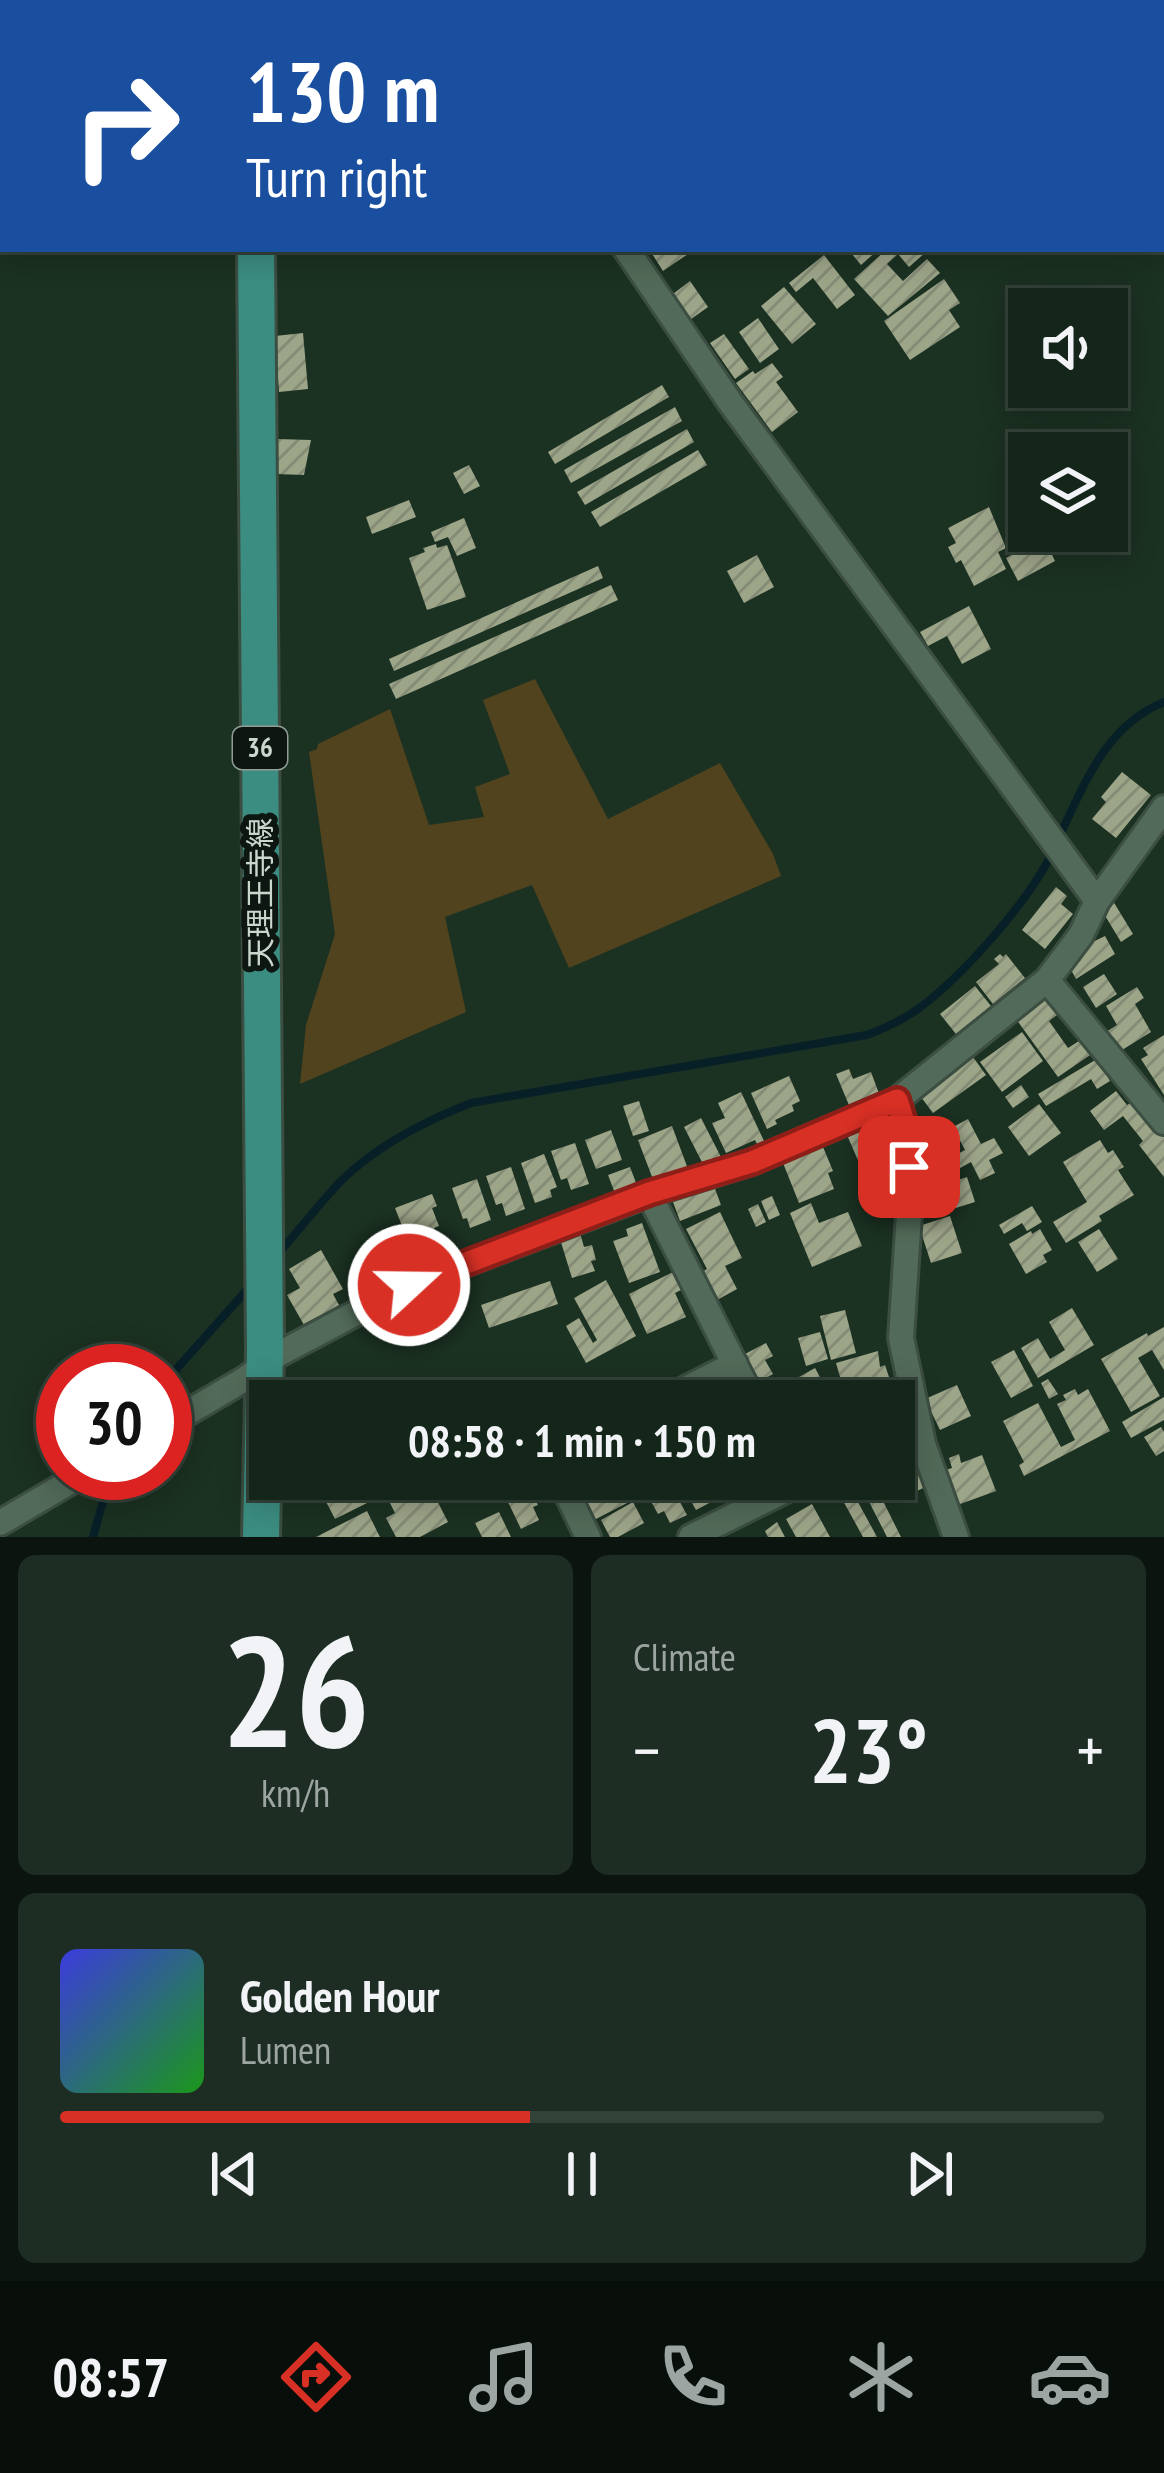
<!DOCTYPE html>
<meta charset="utf-8">
<style>
:root{--surface:#14251a;--page:#1d2d23;--text:#f1f3f6;--muted:#9da5a2;--line:#334239;--accent:#d93025}
body{margin:0;font-family:"PT Sans Narrow","Noto Sans JP",sans-serif;background:var(--page);color:var(--text);height:100vh;display:flex;flex-direction:column;font-size:45px;white-space:nowrap}
*{box-sizing:border-box;margin:0}
p{font-size:39px;color:var(--muted)}
.icon{flex:none;width:66px;height:66px;fill:none;stroke:currentColor;stroke-width:2;stroke-linecap:round;stroke-linejoin:round}
.map{position:relative;height:1537px;overflow:hidden}
.side{display:flex;flex-direction:column;gap:18px;padding:18px;background:#0b140e;flex:1}
.side>*{flex:none}
.top-card{position:absolute;left:0px;top:0px;width:1164px;height:252px;box-shadow:0 6px 30px #0003,0 0 0 3px var(--line);background:#1a4fa0;color:#fff;overflow:hidden}
.fabs{position:absolute;left:1008px;top:288px;display:grid;gap:24px}
.fabs a{display:grid;place-items:center;width:120px;height:120px;border-radius:0px;background:var(--surface);box-shadow:0 6px 30px #0003,0 0 0 3px var(--line);font-size:60px}
.speed{position:absolute;left:36px;top:1344px;display:flex;gap:24px;font-size:60px;font-weight:700;text-align:center}
.speed>*{display:grid;place-content:center;width:156px;height:156px;border-radius:50%;background:var(--surface);box-shadow:0 6px 30px #0003,0 0 0 3px var(--line);line-height:1}
.speed .limit{border:18px solid #d22;background:#fff;color:#111}
.pin{position:absolute;display:grid;place-items:center;width:102px;height:102px;color:#fff;margin:-51px;border-radius:24px;box-shadow:0 6px 18px #0006}
.me{position:absolute;width:132px;margin:-66px;rotate:69deg;stroke-linejoin:round;filter:drop-shadow(0 0 9px #0008)}
.turn{display:flex;align-items:center;gap:42px;height:252px;padding:0 48px;font-size:54px}
.turn .icon{width:156px;height:156px;stroke-width:2.5}
.turn b{display:block;font-size:84px;line-height:102px}
.big{font-size:90px;font-weight:800;line-height:1.1}
.side .tile{flex:1;display:flex;flex-direction:column;justify-content:center;gap:18px;min-width:0;padding:0 42px;border-radius:18px;background:var(--page)}
.side .dial{align-items:center;gap:0}
.dial b{font-size:156px;line-height:1}
.song{display:flex;align-items:center;gap:36px}
.cover{width:144px;height:144px;border-radius:18px;background:linear-gradient(135deg,hsl(240 70% 55%),hsl(120 70% 35%))}
.played{height:12px;border-radius:6px;background:linear-gradient(90deg,var(--accent) 45%,var(--line) 45%)}
.keys{display:flex;justify-content:space-around;direction:ltr}
.heat{display:flex;justify-content:space-between;align-items:center;font-size:66px;direction:ltr}
.side .tiles{flex:1;display:grid;gap:18px;grid-template-columns:1fr 1fr}
.tile:last-child{grid-column:span 2}
.trip{position:absolute;left:249px;top:1380px;width:666px;height:120px;border-radius:0px;background:var(--surface);box-shadow:0 6px 30px #0003,0 0 0 3px var(--line);font-weight:800;line-height:120px;text-align:center}
.tabs{display:flex;height:192px;justify-content:space-around;align-items:center;background:#080f0a;color:var(--muted)}
.tabs .icon{width:84px;height:84px}
.tabs .on{color:var(--accent)}
.tabs b{font-size:54px;color:var(--text)}
.map>svg:first-child{display:block}
</style>
<div class="map">
<svg width="1164" height="1537" viewBox="0 0 1164 1537">
<defs>
<pattern id="building-hatch" width="6" height="6" patternUnits="userSpaceOnUse" patternTransform="scale(3)"><rect width="6" height="6" fill="#9da589"/><path d="M-1 1l2-2M0 6l6-6M5 7l2-2" fill="none" stroke="#858c76"/></pattern>
</defs>
<rect width="100%" height="100%" fill="#1b3122"/>
<path fill="#52431f" d="M535,679L608,819L720,763L773,854L781,876L569,968L532,885L445,917L466,1012L300,1084L306,1025L335,934L309,752L317,749L318,744L390,709L429,825L484,817L475,787L510,774L483,700Z"/>
<g fill="none" stroke-linecap="round" stroke-linejoin="round">
<path stroke="#071f27" stroke-width="8" d="M1058,839C1085,784 1104,727 1164,702
M278,1254C299,1230 319,1204 341,1181C376,1146 425,1121 471,1103L867,1035C885,1028 903,1020 918,1009C963,976 1028,902 1052,853
M165,1382L253,1283
M93,1537L111,1473"/>
</g>
<path fill="url(#building-hatch)" d="M649,249H685L688,254L663,271Z
M848,249H879L861,265Z
M887,249H923L926,252L909,267L898,254L887,264L903,281L927,259L940,273L888,316L854,279Z
M824,255L855,295L837,309L813,278L796,292L789,283Z
M944,279L960,303L949,310L960,327L910,360L884,321Z
M690,281L708,307L687,322L669,297Z
M784,287L816,324L792,344L761,306Z
M758,318L779,349L760,363L739,332Z
M303,333L308,389L279,392L275,336Z
M724,334L749,369L735,379L710,343Z
M772,363L783,377L776,382L798,412L772,432L736,383L753,371L755,374Z
M662,385L669,397L555,464L548,452Z
M675,407L682,421L571,483L564,470Z
M687,429L694,442L585,505L577,492Z
M277,439L311,440L304,475L276,474Z
M698,450L707,465L600,527L591,512Z
M469,465L480,486L464,494L453,473Z
M409,500L416,517L372,534L366,517Z
M989,507L1006,548L998,552L1006,569L974,586L961,560L956,563L948,547L956,543L948,528Z
M464,518L476,548L457,556L448,537L435,542L431,532Z
M1042,534L1055,561L1018,581L1006,558L1017,552L1015,547Z
M436,544L437,548L447,545L466,597L427,610L409,558L425,552L423,548Z
M757,555L774,587L744,603L727,571Z
M598,566L603,578L394,671L389,659Z
M611,585L618,600L396,699L389,684Z
M969,606L991,649L962,664L947,636L928,646L920,632Z
M1122,772L1151,795L1116,838L1092,819L1106,802L1101,797Z
M1056,887L1067,896L1061,904L1073,914L1045,949L1022,930Z
M1113,901L1133,934L1121,942L1101,909Z
M1105,936L1115,954L1076,979L1069,966L1081,960L1076,950Z
M1000,954L1003,957L1006,954L1025,978L993,1004L976,982L999,964L994,959Z
M1104,974L1117,994L1096,1008L1083,987Z
M975,986L991,1006L956,1034L940,1014Z
M1137,987L1144,998L1135,1004L1151,1032L1114,1055L1101,1035L1117,1025L1106,1006Z
M1046,998L1057,1015L1049,1021L1068,1048L1079,1041L1090,1055L1058,1077L1016,1019Z
M1022,1032L1043,1061L1002,1092L980,1062Z
M1164,1035V1095L1141,1059L1148,1055L1143,1048Z
M970,1053L986,1075L933,1113L918,1093Z
M1097,1059L1110,1081L1097,1089L1091,1079L1046,1106L1038,1094Z
M849,1069L853,1079L871,1072L881,1099L851,1110L836,1074Z
M789,1076L800,1101L792,1105L794,1111L775,1120L777,1124L767,1129L751,1093Z
M1021,1085L1029,1097L1013,1108L1005,1097Z
M1116,1091L1127,1105L1135,1100L1164,1137V1177L1139,1145L1143,1141L1123,1116L1104,1130L1090,1111Z
M741,1092L764,1141L757,1144L755,1140L726,1153L712,1123L725,1118L718,1103Z
M639,1101L649,1131L633,1136L623,1106Z
M1039,1104L1061,1133L1029,1156L1008,1127Z
M701,1118L721,1157L704,1166L684,1127Z
M887,1118L900,1148L860,1165L847,1135Z
M968,1119L981,1144L994,1138L1003,1153L989,1160L995,1173L980,1180L971,1162L960,1168L954,1156L965,1150L953,1127Z
M672,1126L688,1169L654,1182L638,1140Z
M611,1130L622,1160L596,1169L585,1140Z
M1100,1140L1108,1153L1113,1150L1124,1167L1118,1170L1134,1195L1099,1216L1102,1221L1066,1243L1053,1222L1087,1202L1063,1162Z
M575,1143L589,1184L571,1190L567,1178L561,1180L551,1151Z
M823,1147L833,1171L828,1173L834,1189L799,1203L783,1163Z
M544,1154L557,1187L550,1190L552,1197L535,1203L521,1163Z
M511,1167L525,1209L506,1216L502,1203L496,1205L486,1176Z
M630,1167L638,1188L616,1196L608,1175Z
M967,1177L975,1202L933,1215L930,1189Z
M477,1179L491,1220L470,1228L467,1218L463,1219L452,1188Z
M714,1186L721,1205L680,1221L673,1202Z
M432,1194L437,1206L432,1208L439,1226L434,1228L439,1242L445,1240L451,1255L418,1267L395,1208Z
M772,1196L780,1215L769,1220L761,1201Z
M811,1203L819,1223L848,1212L862,1246L812,1267L790,1213Z
M758,1204L766,1222L756,1227L748,1209Z
M1032,1206L1042,1222L1027,1231L1022,1223L1004,1234L999,1225Z
M720,1212L742,1258L725,1266L737,1289L717,1300L702,1272L707,1269L686,1229Z
M950,1216L962,1253L931,1263L919,1226Z
M642,1223L660,1272L629,1283L613,1241L628,1236L626,1229Z
M1040,1229L1052,1250L1043,1255L1047,1262L1026,1274L1009,1244L1031,1231L1032,1234Z
M1099,1229L1118,1259L1097,1272L1078,1242Z
M580,1233L584,1247L592,1245L596,1260L591,1261L595,1271L572,1278L560,1239Z
M321,1250L343,1289L333,1294L339,1305L304,1325L287,1295L300,1288L289,1269Z
M677,1270L685,1288L675,1293L686,1317L647,1334L629,1294Z
M606,1280L636,1336L586,1363L566,1326L579,1318L593,1343L597,1340L574,1298Z
M550,1281L558,1304L489,1328L481,1305Z
M1072,1308L1094,1345L1038,1378L1021,1348L1038,1338L1050,1359L1065,1350L1049,1322Z
M845,1310L856,1353L831,1360L820,1316Z
M1164,1327V1370L1152,1350L1138,1358L1160,1396L1131,1412L1101,1359L1147,1333L1148,1336Z
M820,1332L828,1359L806,1366L798,1338Z
M766,1343L773,1356L765,1360L773,1374L760,1381L745,1354Z
M1014,1350L1033,1386L1011,1398L991,1362Z
M878,1351L880,1367L885,1365L890,1380L883,1381L889,1401H847L836,1363Z
M815,1368L833,1401H797L791,1390L803,1384L799,1377Z
M309,1377L324,1401H282L279,1396Z
M1048,1379L1058,1394L1049,1399L1041,1383Z
M957,1385L971,1416L940,1430L925,1399Z
M553,1389L559,1401H525Z
M1075,1389L1078,1395L1088,1389L1110,1431L1024,1476L1019,1465L1024,1462L1003,1421L1038,1403L1061,1447L1075,1440L1057,1404L1066,1400L1063,1395Z
M1164,1397V1420L1131,1438L1122,1422Z
M898,1417L910,1448L894,1455V1419Z
M1161,1427L1164,1432V1451L1156,1456L1144,1437Z
M913,1452L926,1487L912,1493L909,1485L902,1488L898,1477L909,1473L902,1456Z
M959,1454L961,1463L982,1455L996,1491L952,1507L939,1472L952,1468L949,1458Z
M341,1479H362L373,1500L335,1519L320,1490Z
M378,1479H426L448,1522L420,1537H396L386,1518L395,1513Z
M674,1479H704L715,1500L696,1510L688,1496L684,1499Z
M713,1479H760L749,1485L751,1490L730,1502L725,1492L721,1495Z
M668,1480L687,1515L670,1523L664,1511L658,1514L646,1492Z
M618,1481L629,1502L594,1520L583,1500Z
M873,1481L901,1537H887L861,1486Z
M847,1482L877,1537H863L836,1488Z
M531,1490L538,1505L533,1507L539,1520L521,1529L508,1502Z
M633,1502L644,1523L618,1537H610L601,1520Z
M812,1504L830,1537H796L786,1519Z
M367,1511L380,1537H316Z
M499,1512L511,1537H482L475,1523Z
M777,1522L785,1537H768L765,1531Z"/>
<g fill="none" stroke-linecap="round" stroke-linejoin="round">
<g stroke="#3b4e41" stroke-width="30">
<path id="street" d="M514,0L515,3
M626,249L730,402L1097,901
M1047,980L1164,1122
M897,1100L907,1135L910,1199L901,1338L923,1444L956,1537
M649,1194L753,1401
M662,1401L735,1364
M165,1426L245,1379L277,1355L409,1285L649,1194L752,1162L897,1100L1047,980L1081,935L1097,901L1164,808
M560,1479L588,1537
M0,1523L85,1473
M691,1537L792,1487L789,1479"/>
</g>
<g stroke="#3b4e41" stroke-width="42">
<path id="primary" d="M256,249L265,1350L261,1537"/>
</g>
<g stroke="#3b4e41" stroke-width="42">
<path id="highway" d="M391,3L396,0
M0,225L3,224"/>
</g>
<use href="#street" stroke="#526a59" stroke-width="24"/>
<use href="#primary" stroke="#3c8d81" stroke-width="36"/>
<use href="#highway" stroke="#2da59b" stroke-width="36"/>
</g>
<g fill="none" stroke-linecap="round" stroke-linejoin="round">
<g stroke="#8d1f18" stroke-width="30">
<path id="route" d="M409,1285L649,1193L752,1162L897,1100L908,1135L909,1167"/>
</g>
<use href="#route" stroke="#d93025" stroke-width="21"/>
</g>
<g text-anchor="middle" stroke-width="12" stroke-linejoin="round" paint-order="stroke">
<rect fill="#0d1610" stroke="#919d94" stroke-width="3" x="233" y="727" width="54" height="42" rx="9"/>
<g font-size="27" font-weight="bold" fill="#cad7cd">
<text x="260" y="757">36</text>
</g>
<g font-size="30" fill="#cad7cd" stroke="#0d1610">
<text transform="translate(261 893) rotate(-90)" y="10">天理王寺線</text>
</g>
</g>
</svg>
<div class="fabs">
<a><svg class="icon" aria-label="sound" viewBox="0 0 24 24"><path d="M4 9h4l5-4v14l-5-4H4zM17 9q2 3 0 6"/></svg></a>
<a><svg class="icon" aria-label="layers" viewBox="0 0 24 24"><path d="M12 4l9 5-9 5-9-5zM3 14l9 5 9-5"/></svg></a>
</div>
<div class="speed"><div class="limit">30</div></div>
<div class="pin" style="left:909px;top:1167px;background:#d93025"><svg class="icon" aria-label="arrive" viewBox="0 0 24 24"><path d="M6 21V4h12l-3 4 3 4H6"/></svg></div>
<svg class="me" style="left:409px;top:1285px" viewBox="-20 -20 40 40"><circle r="17" fill="#d93025" stroke="#fff" stroke-width="3"/><path d="M0-11L8 9 0 5-8 9z" fill="#fff"/></svg>
<div class="trip">08:58 · 1 min · 150 m</div>
<div class="top-card">
<div class="turn"><svg class="icon" aria-label="right" viewBox="0 0 24 24"><path d="M7 20v-9h11M14 6l5 5-5 5"/></svg><div><b>130 m</b>Turn right</div></div>
</div>
</div>
<section class="side">
<div class="tiles">
<div class="tile dial"><b>26</b><p>km/h</p></div>
<div class="tile"><p>Climate</p>
<div class="heat"><a>−</a><b class="big">23°</b><a>+</a></div>
</div>
<div class="tile">
<div class="song"><i class="cover"></i><div><b>Golden Hour</b><p>Lumen</p></div></div>
<div class="played"></div>
<div class="keys"><svg class="icon" aria-label="previous" viewBox="0 0 24 24"><path d="M18 5L8 12l10 7zM5 5v14"/></svg><svg class="icon" aria-label="pause" viewBox="0 0 24 24"><path d="M8 5v14M16 5v14"/></svg><svg class="icon" aria-label="next" viewBox="0 0 24 24"><path d="M6 5l10 7-10 7zM19 5v14"/></svg></div>
</div>
</div>
</section>
<nav class="tabs">
<b>08:57</b>
<svg class="icon on" aria-label="directions" viewBox="0 0 24 24"><path d="M12 3l9 9-9 9-9-9zM9 14v-3h6M13 9l2 2-2 2"/></svg>
<svg class="icon" aria-label="music" viewBox="0 0 24 24"><path d="M9 18V5l10-2v13"/><circle cx="6" cy="18" r="3"/><circle cx="16" cy="16" r="3"/></svg>
<svg class="icon" aria-label="phone" viewBox="0 0 24 24"><path d="M5 4h4l2 5-3 2q2 4 5 5l2-3 5 2v4C11 20 4 13 5 4z"/></svg>
<svg class="icon" aria-label="climate" viewBox="0 0 24 24"><path d="M12 3v18M4 7l16 10M4 17L20 7"/></svg>
<svg class="icon" aria-label="car" viewBox="0 0 24 24"><path d="M5 17H2v-5l4-1 3-4h7l3 4 3 1v5h-3M9 17h6M6 11h13"/><circle cx="7" cy="17" r="2"/><circle cx="17" cy="17" r="2"/></svg>
</nav>
